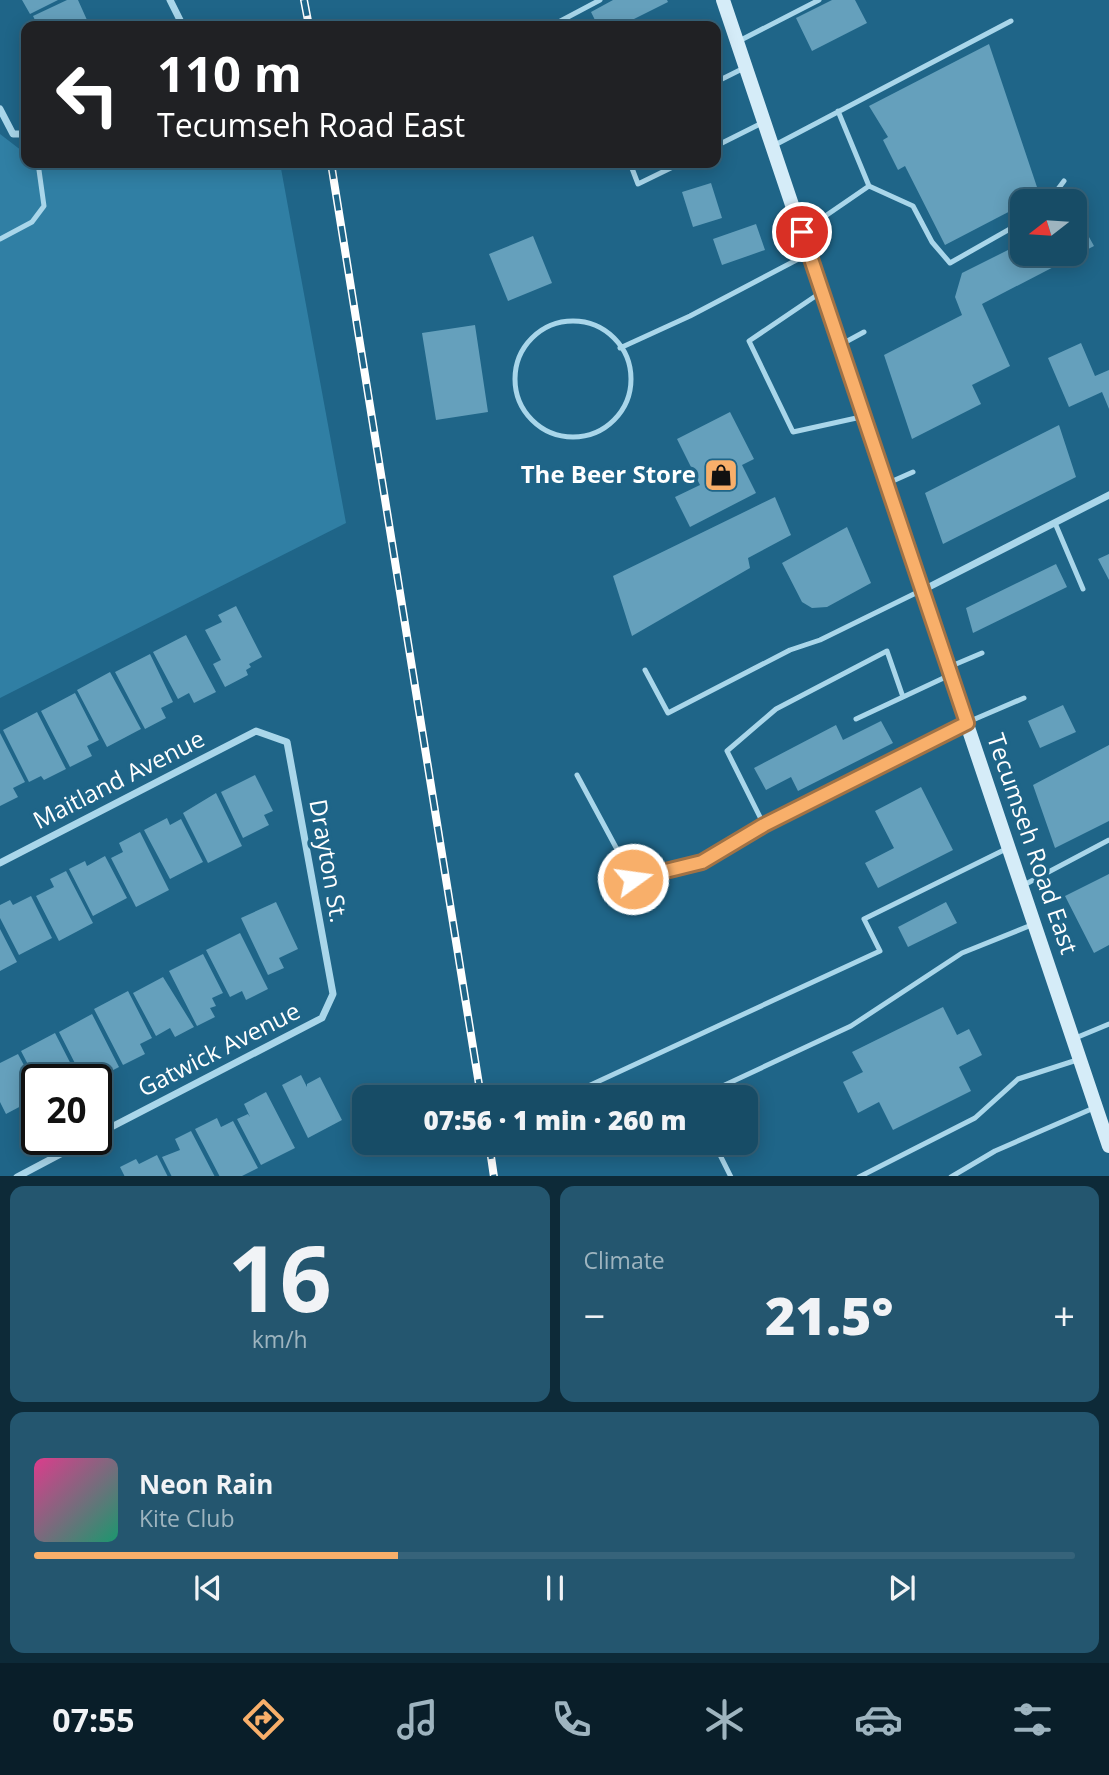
<!DOCTYPE html>
<meta charset="utf-8">
<style>
:root{--surface:#174c66;--page:#24566f;--text:#f1f3f6;--muted:#9eb4bf;--line:#36637a;--accent:#f8af6a}
body{margin:0;font-family:"Open Sans",sans-serif;background:var(--page);color:var(--text);height:100vh;display:flex;flex-direction:column;font-size:26px;white-space:nowrap}
*{box-sizing:border-box;margin:0}
p{font-size:23px;color:var(--muted)}
.icon{flex:none;width:38px;height:38px;fill:none;stroke:currentColor;stroke-width:2;stroke-linecap:round;stroke-linejoin:round}
.map{position:relative;height:1176px;overflow:hidden}
.panel{display:flex;flex-direction:column;gap:10px;padding:10px;background:#0d2a38;flex:1}
.panel>*{flex:none}
.top-card{position:absolute;left:21px;top:21px;width:700px;height:147px;border-radius:14px;box-shadow:0 4px 18px #0003,0 0 0 2px var(--line);background:#202124;color:#fff;overflow:hidden}
.needle{width:46px;rotate:253deg}
.tools{position:absolute;left:1010px;top:189px;display:grid;gap:14px}
.tools a{display:grid;place-items:center;width:77px;height:77px;border-radius:14px;background:var(--surface);box-shadow:0 4px 18px #0003,0 0 0 2px var(--line);font-size:35px}
.speed{position:absolute;left:21px;top:1064px;display:flex;gap:14px;font-size:35px;font-weight:700;text-align:center}
.speed>*{display:grid;place-content:center;width:91px;height:91px;border-radius:50%;background:var(--surface);box-shadow:0 4px 18px #0003,0 0 0 2px var(--line);line-height:1}
.speed .limit{border:4px solid #111;border-radius:10px;background:#fff;color:#111}
.pin{position:absolute;display:grid;place-items:center;width:60px;height:60px;color:#fff;margin:-30px;border:4px solid #fff;border-radius:50%;box-shadow:0 2px 7px #0007}
.me{position:absolute;width:77px;margin:-38px;rotate:76deg;stroke-linejoin:round;filter:drop-shadow(0 0 5px #0008)}
.turn{display:flex;align-items:center;gap:24px;height:147px;padding:0 21px;font-size:32px}
.turn .icon{width:91px;height:91px;stroke-width:2.5}
.turn b{display:block;font-size:49px;line-height:60px}
.big{font-size:52px;font-weight:800;line-height:1.1}
.panel .card{flex:1;display:flex;flex-direction:column;justify-content:center;gap:10px;min-width:0;padding:0 24px;border-radius:14px;background:var(--page)}
.panel .dial{align-items:center;gap:0}
.dial b{font-size:91px;line-height:1}
.song{display:flex;align-items:center;gap:21px}
.cover{width:84px;height:84px;border-radius:10px;background:linear-gradient(135deg,hsl(330 70% 55%),hsl(160 70% 35%))}
.played{height:7px;border-radius:4px;background:linear-gradient(90deg,var(--accent) 35%,var(--line) 35%)}
.keys{display:flex;justify-content:space-around;direction:ltr}
.heat{display:flex;justify-content:space-between;align-items:center;font-size:38px;direction:ltr}
.panel .tiles{flex:1;display:grid;gap:10px;grid-template-columns:1fr 1fr}
.card:last-child{grid-column:span 2}
.trip{position:absolute;left:352px;top:1085px;width:406px;height:70px;border-radius:14px;background:var(--surface);box-shadow:0 4px 18px #0003,0 0 0 2px var(--line);font-weight:800;line-height:70px;text-align:center}
.dock{display:flex;height:112px;justify-content:space-around;align-items:center;background:#091e29;color:var(--muted)}
.dock .icon{width:49px;height:49px}
.dock .selected{color:var(--accent)}
.dock b{font-size:32px;color:var(--text)}
.map>svg:first-child{display:block}
</style>
<div class="map">
<svg width="1109" height="1177" viewBox="0 0 1109 1177">
<rect width="100%" height="100%" fill="#1f6588"/>
<path fill="#307fa4" d="M0,134L26,154V163H280L346,523L0,698Z"/>
<path fill="#65a0bc" d="M22,0H58L30,14Z
M67,0H78L87,20L74,26H38L33,16Z
M613,0H667L668,2L620,26H598L591,12Z
M832,0H855L867,23L812,51L796,18Z
M989,44L1040,196L1022,201V205L945,245L905,166L898,170L883,140L888,137L869,106Z
M711,183L722,218L693,227L682,192Z
M1074,210L1094,246L982,304L1010,366L972,385L981,404L912,439L884,355L962,315L955,297L962,273L1022,243V254H1074Z
M756,224L765,250L722,265L713,239Z
M533,236L552,283L508,301L489,254Z
M475,325L488,412L436,420L422,333Z
M1081,343L1095,376L1109,370V409L1102,392L1069,407L1048,358Z
M730,412L754,459L742,465L756,493L690,527L675,497L700,485L677,439Z
M1059,425L1076,477L943,544L925,493Z
M775,497L791,535L748,558L750,568L632,636L613,576Z
M847,527L871,583L827,607L812,608L802,602L782,563Z
M1109,554V580L1098,559Z
M1056,564L1067,587L973,633L966,608Z
M236,606L262,657L249,664L251,667L246,670L248,675L225,687L213,664L221,660L205,630L222,622L218,615Z
M186,635L216,692L194,703L189,693L178,699L153,652Z
M150,654L173,702L161,708L166,718L145,729L115,672Z
M110,672L141,729L107,747L77,690Z
M75,693L99,740L87,746L92,756L70,767L41,711Z
M1063,705L1076,732L1040,748L1028,721Z
M37,712L66,769L44,780L41,776L29,782L3,730Z
M881,721L893,743L798,791L791,777L766,790L754,768L836,725L843,740Z
M0,733L25,782L13,788L18,797L0,806Z
M1109,745V821L1055,848L1033,785Z
M255,775L273,811L264,815L269,825L243,838L221,792Z
M921,787L953,850L878,888L865,863L894,848L875,811Z
M216,793L242,846L208,863L183,813Z
M167,818L170,825L181,819L203,862L170,879L144,830Z
M140,832L169,890L136,907L111,858L123,852L119,843Z
M105,856L127,898L93,916L69,869L85,861L87,866Z
M66,871L93,923L59,941L36,896L54,887L50,879Z
M1109,874V945L1094,953L1065,896Z
M31,896L52,938L19,955L0,918V905L10,900L13,905Z
M276,902L298,949L279,958L284,968L268,975L241,918Z
M946,902L957,923L908,947L898,927Z
M0,929L17,962L0,971Z
M240,933L268,989L246,1000L242,991L230,997L206,950Z
M203,954L223,993L212,998L216,1006L210,1008L215,1017L197,1026L169,971Z
M163,977L194,1027L175,1037L170,1028L156,1036L133,993Z
M128,991L152,1038L140,1044L145,1054L123,1065L94,1009Z
M943,1007L957,1035L969,1029L982,1055L959,1067L971,1091L893,1130L879,1102L858,1113L843,1082L863,1072L852,1052Z
M92,1014L119,1067L98,1078L95,1073L83,1079L59,1032Z
M55,1033L79,1080H36L21,1051Z
M18,1054L37,1090V1110L28,1114L23,1105L6,1114L0,1102V1063Z
M301,1075L307,1087V1084L320,1077L342,1120L308,1138L282,1085Z
M266,1092L295,1148L261,1165L237,1119L248,1114L250,1117L244,1104Z
M217,1118L221,1127L233,1121L258,1168L240,1177H220L195,1129Z
M191,1131L215,1177H172L162,1157L180,1150L175,1139Z
M157,1155L168,1177H125L120,1167L136,1159L139,1164Z"/>
<g fill="none" stroke-linecap="round" stroke-linejoin="round">
<path stroke="#a9d6ea" stroke-width="5" d="M551,26L600,0
M737,42L819,0
M716,82L744,68
M838,111L869,186L913,206L932,242L950,263L1022,222
M716,146L762,123
M773,146L1011,21
M630,163L638,184L681,163
M1049,201L1064,181
M802,232L869,186
M0,239L32,222L44,206L38,163
M820,293L749,341L793,432L861,417
M515 379a58 58 0 1 1 116 0a58 58 0 1 1-116 0Z
M840,345L864,332
M620,348L690,316L806,255
M886,484L913,472
M1055,523L1083,589
M949,667L982,653
M645,670L668,713L790,650L820,640L920,591
M856,719L903,697
M577,775L633,879L702,862L764,825L940,734L1024,698
M764,825L727,751L776,709L887,651L903,697L950,675
M1022,886L1109,840
M1073,1039L1109,1024
M584,1088L880,951L864,919L1006,849
M699,1097L851,1026L962,953L1034,924
M714,1143L731,1177
M859,1177L975,1118L1018,1079L1077,1060
M951,1177L995,1151L1096,1107"/>
<path stroke="#a9d6ea" stroke-width="7" d="M170,0L183,26
M0,109L13,134H26
M923,590L1109,495
M0,863L256,731L287,742L333,994L322,1018L96,1135
M17,1177L89,1139"/>
<path stroke="#d5ecf8" stroke-width="14" d="M723,0L1109,1146"/>
<g stroke="#fff" stroke-width="8">
<path id="rail" d="M304,0L309,26
M331,163L481,1097
M489,1143L494,1177"/>
</g>
<use href="#rail" stroke="#1f6588" stroke-width="5" stroke-dasharray="16" stroke-linecap="butt"/>
</g>
<g fill="none" stroke-linecap="round" stroke-linejoin="round">
<g stroke="#a17245" stroke-width="18">
<path id="route" d="M633,879L702,862L764,825L967,723L802,232"/>
</g>
<use href="#route" stroke="#f8af6a" stroke-width="12"/>
</g>
<defs>
<g id="shop-square" transform="scale(1.75)"><rect x="-9" y="-9" width="18" height="18" rx="4" fill="#f8af6a" stroke="#1f6588"/><path d="M-5-2.5h2.3a2.7 3.5 0 0 1 5.4 0H5L5.5 6h-11ZM-1.5-2.5h3a1.5 2.3 0 0 0-3 0Z" fill="#111"/></g>
</defs>
<g fill-rule="evenodd">
<use href="#shop-square" x="721" y="475"/>
</g>
<g text-anchor="middle" stroke-width="7" stroke-linejoin="round" paint-order="stroke">
<g font-size="24" font-weight="bold" fill="#fff" stroke="#1f6588" text-anchor="end">
<text x="696" y="483">The Beer Store</text>
</g>
<g font-size="24" fill="#fff" stroke="#1f6588">
<text transform="translate(119 780) rotate(-27)" y="8">Maitland Avenue</text>
<text transform="translate(1032 844) rotate(71)" y="8">Tecumseh Road East</text>
<text transform="translate(328 861) rotate(80)" y="8">Drayton St.</text>
<text transform="translate(219 1050) rotate(-27)" y="8">Gatwick Avenue</text>
</g>
</g>
</svg>
<div class="tools">
<a><svg class="needle" viewBox="-14 -14 28 28"><path d="M0-13l5 13h-10z" fill="#e53935"/><path d="M0 13l5-13h-10z" fill="#9eb4bf"/></svg></a>
</div>
<div class="speed"><div class="limit">20</div></div>
<div class="pin" style="left:802px;top:232px;background:#d93025"><svg class="icon" aria-label="arrive" viewBox="0 0 24 24"><path d="M6 21V4h12l-3 4 3 4H6"/></svg></div>
<svg class="me" style="left:633px;top:879px" viewBox="-20 -20 40 40"><circle r="17" fill="#f8af6a" stroke="#fff" stroke-width="3"/><path d="M0-11L8 9 0 5-8 9z" fill="#fff"/></svg>
<div class="trip">07:56 · 1 min · 260 m</div>
<div class="top-card">
<div class="turn"><svg class="icon" aria-label="left" viewBox="0 0 24 24"><path d="M17 20v-9H6M10 6l-5 5 5 5"/></svg><div><b>110 m</b>Tecumseh Road East</div></div>
</div>
</div>
<section class="panel">
<div class="tiles">
<div class="card dial"><b>16</b><p>km/h</p></div>
<div class="card"><p>Climate</p>
<div class="heat"><a>−</a><b class="big">21.5°</b><a>+</a></div>
</div>
<div class="card">
<div class="song"><i class="cover"></i><div><b>Neon Rain</b><p>Kite Club</p></div></div>
<div class="played"></div>
<div class="keys"><svg class="icon" aria-label="previous" viewBox="0 0 24 24"><path d="M18 5L8 12l10 7zM5 5v14"/></svg><svg class="icon" aria-label="pause" viewBox="0 0 24 24"><path d="M8 5v14M16 5v14"/></svg><svg class="icon" aria-label="next" viewBox="0 0 24 24"><path d="M6 5l10 7-10 7zM19 5v14"/></svg></div>
</div>
</div>
</section>
<nav class="dock">
<b>07:55</b>
<svg class="icon selected" aria-label="directions" viewBox="0 0 24 24"><path d="M12 3l9 9-9 9-9-9zM9 14v-3h6M13 9l2 2-2 2"/></svg>
<svg class="icon" aria-label="music" viewBox="0 0 24 24"><path d="M9 18V5l10-2v13"/><circle cx="6" cy="18" r="3"/><circle cx="16" cy="16" r="3"/></svg>
<svg class="icon" aria-label="phone" viewBox="0 0 24 24"><path d="M5 4h4l2 5-3 2q2 4 5 5l2-3 5 2v4C11 20 4 13 5 4z"/></svg>
<svg class="icon" aria-label="climate" viewBox="0 0 24 24"><path d="M12 3v18M4 7l16 10M4 17L20 7"/></svg>
<svg class="icon" aria-label="car" viewBox="0 0 24 24"><path d="M5 17H2v-5l4-1 3-4h7l3 4 3 1v5h-3M9 17h6M6 11h13"/><circle cx="7" cy="17" r="2"/><circle cx="17" cy="17" r="2"/></svg>
<svg class="icon" aria-label="filters" viewBox="0 0 24 24"><path d="M4 7h16M4 17h16"/><circle cx="9" cy="7" r="2"/><circle cx="15" cy="17" r="2"/></svg>
</nav>
